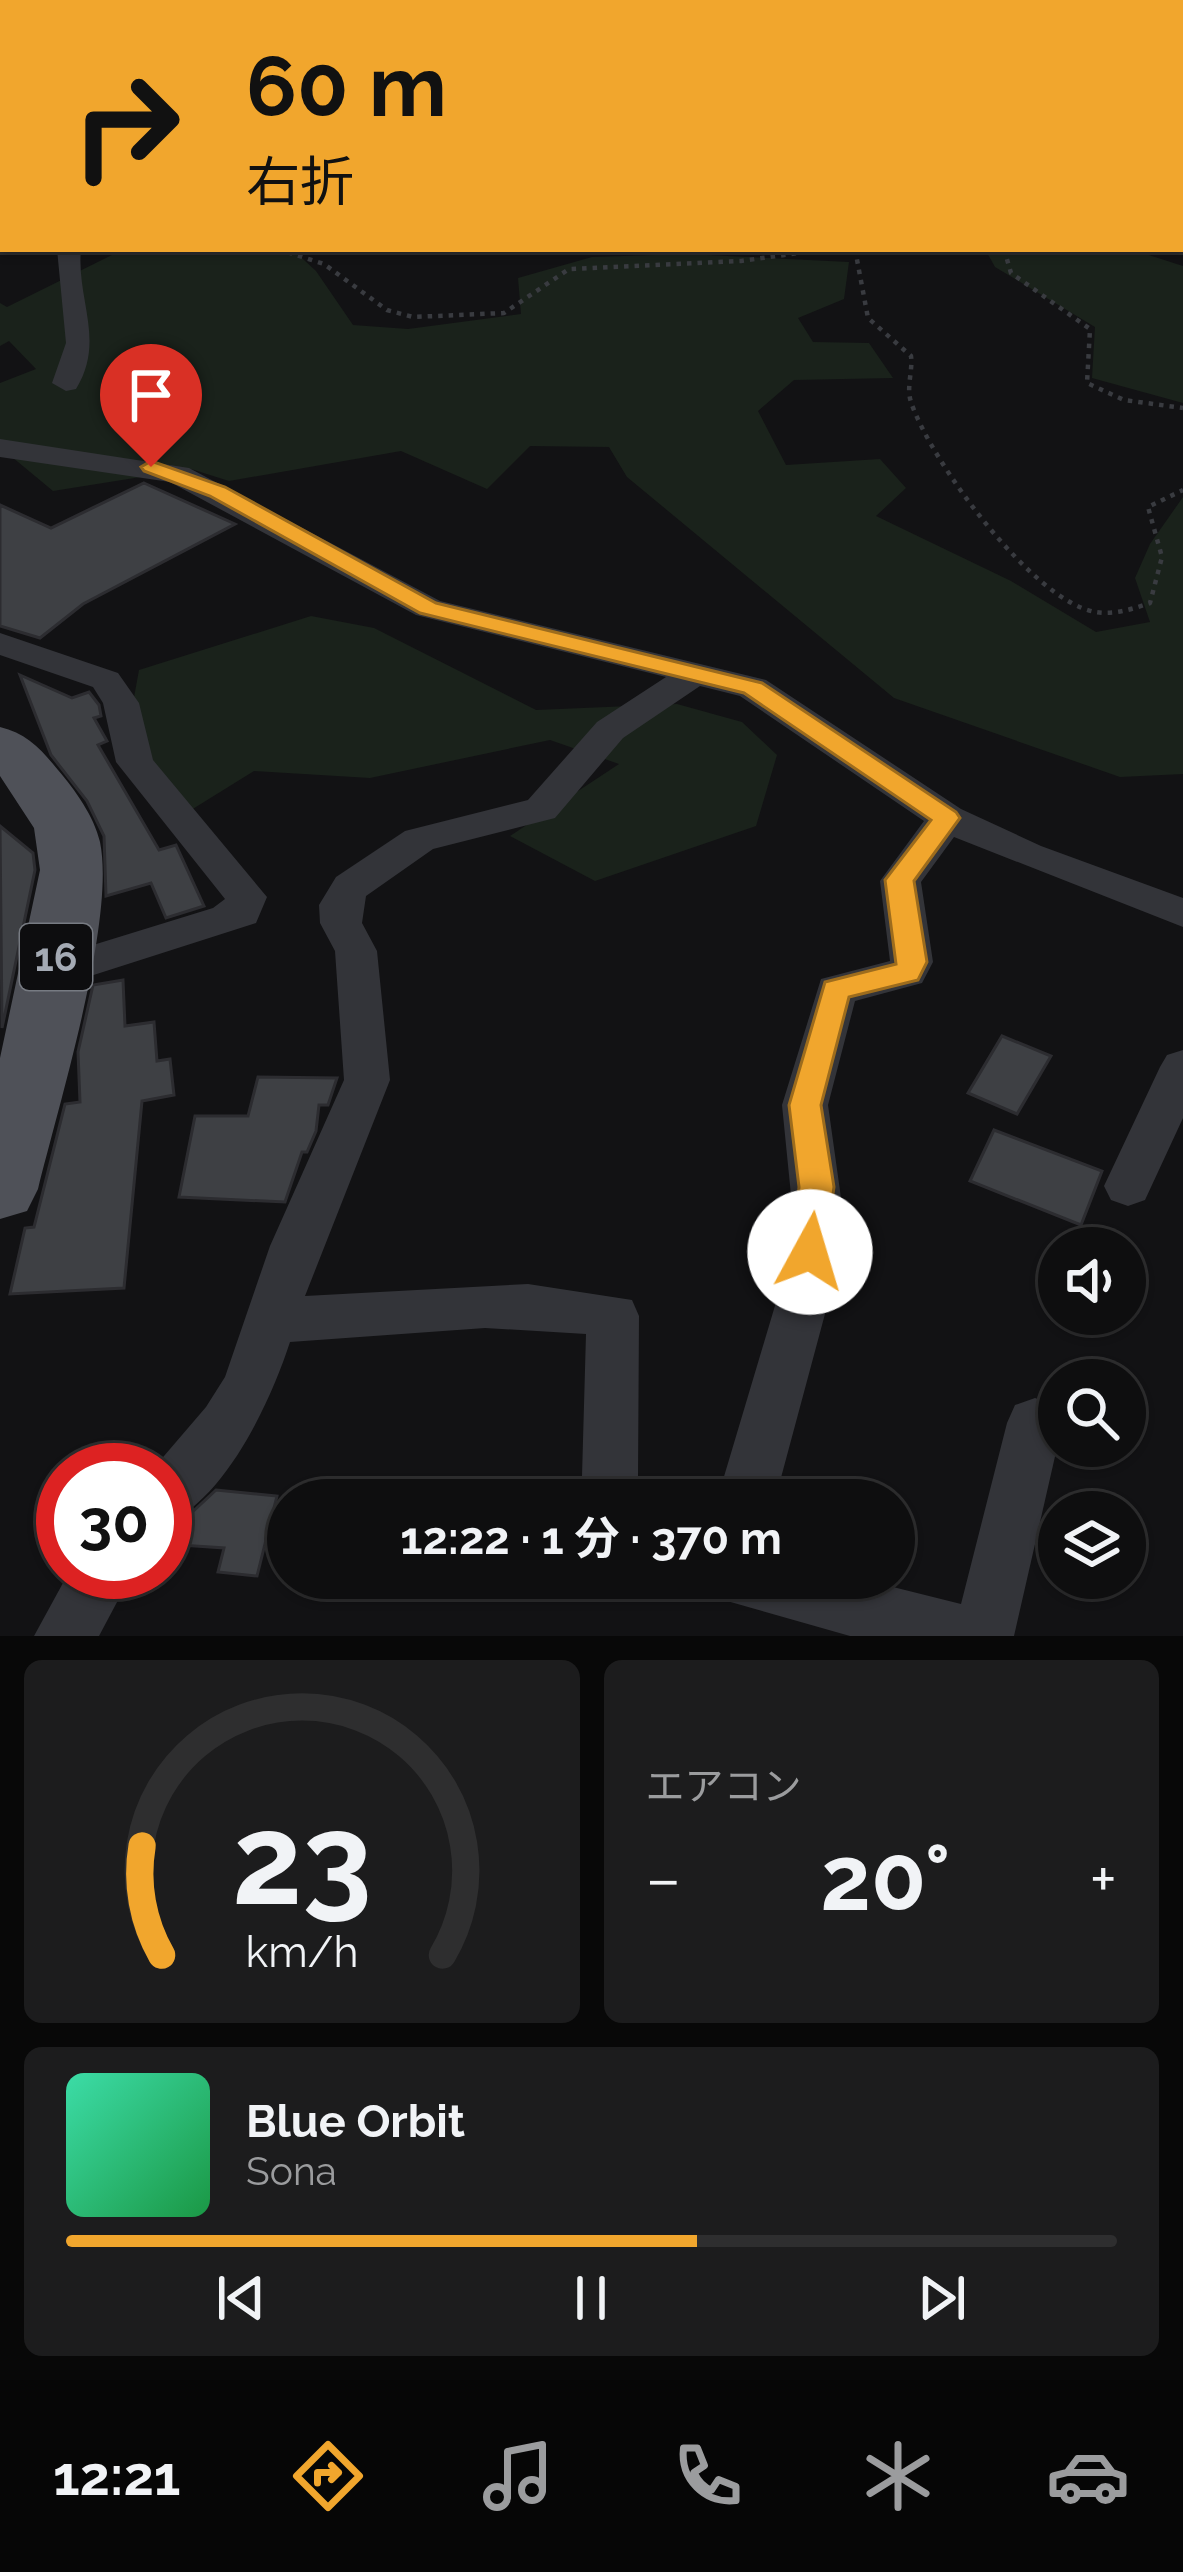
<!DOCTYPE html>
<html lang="ja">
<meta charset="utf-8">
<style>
:root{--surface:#0e0e0f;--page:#1c1c1d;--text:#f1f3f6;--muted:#9b9c9e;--line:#2e2e2f;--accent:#f1a62d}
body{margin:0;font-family:Raleway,"Noto Sans JP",sans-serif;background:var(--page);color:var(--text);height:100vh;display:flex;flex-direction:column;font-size:45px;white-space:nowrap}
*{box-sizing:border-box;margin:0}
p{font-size:39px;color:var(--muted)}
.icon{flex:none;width:66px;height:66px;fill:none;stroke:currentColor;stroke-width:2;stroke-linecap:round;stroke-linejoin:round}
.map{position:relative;height:1636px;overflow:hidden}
.drawer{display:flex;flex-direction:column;gap:24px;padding:24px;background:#080808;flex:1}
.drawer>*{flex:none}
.guide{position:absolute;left:0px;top:0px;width:1185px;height:252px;box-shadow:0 3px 9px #0004,0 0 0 3px var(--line);background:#f1a62d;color:#111;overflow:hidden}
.fabs{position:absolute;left:1038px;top:1227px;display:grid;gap:24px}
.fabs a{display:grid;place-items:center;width:108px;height:108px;border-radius:50%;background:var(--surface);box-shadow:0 3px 9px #0004,0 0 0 3px var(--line);font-size:60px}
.speed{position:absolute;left:36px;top:1443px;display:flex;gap:24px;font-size:60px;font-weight:700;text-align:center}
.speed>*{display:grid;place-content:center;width:156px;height:156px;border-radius:50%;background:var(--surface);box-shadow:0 3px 9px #0004,0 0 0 3px var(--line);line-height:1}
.speed .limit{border:18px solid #d22;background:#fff;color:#111}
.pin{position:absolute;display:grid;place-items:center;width:102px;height:102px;color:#fff;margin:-123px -51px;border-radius:50% 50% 50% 0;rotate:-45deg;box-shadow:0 0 12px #0007}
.pin .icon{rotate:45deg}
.me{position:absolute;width:132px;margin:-66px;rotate:6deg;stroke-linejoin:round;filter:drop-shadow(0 0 9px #0008)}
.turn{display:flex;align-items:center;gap:42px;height:252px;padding:0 48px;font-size:54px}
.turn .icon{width:156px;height:156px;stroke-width:2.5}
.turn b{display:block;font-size:84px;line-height:102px}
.big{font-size:90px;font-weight:700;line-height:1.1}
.drawer .tile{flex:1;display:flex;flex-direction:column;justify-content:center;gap:18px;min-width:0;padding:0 42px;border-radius:18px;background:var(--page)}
.drawer .dial{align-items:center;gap:0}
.dial svg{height:312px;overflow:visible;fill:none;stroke:var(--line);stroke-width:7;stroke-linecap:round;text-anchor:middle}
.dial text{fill:var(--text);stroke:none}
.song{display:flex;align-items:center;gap:36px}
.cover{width:144px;height:144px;border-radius:18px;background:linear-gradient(135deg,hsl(160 70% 55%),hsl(140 70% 35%))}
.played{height:12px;border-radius:6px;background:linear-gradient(90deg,var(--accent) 60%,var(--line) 60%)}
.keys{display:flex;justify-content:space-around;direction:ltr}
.heat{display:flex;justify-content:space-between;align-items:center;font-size:66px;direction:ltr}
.drawer .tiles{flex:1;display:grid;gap:24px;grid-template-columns:1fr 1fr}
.tile:last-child{grid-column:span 2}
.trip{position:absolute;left:267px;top:1479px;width:648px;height:120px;border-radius:60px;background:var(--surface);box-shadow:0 3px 9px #0004,0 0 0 3px var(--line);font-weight:700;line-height:120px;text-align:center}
.menu{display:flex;height:192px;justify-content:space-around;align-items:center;background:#060606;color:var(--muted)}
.menu .icon{width:84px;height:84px}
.menu .current{color:var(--accent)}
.menu b{font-size:54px;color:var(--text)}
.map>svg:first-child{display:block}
</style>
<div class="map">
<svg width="1183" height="1636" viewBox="0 0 1183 1636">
<rect width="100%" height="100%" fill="#121214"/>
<path fill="#1a221b" d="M0,0H570V3H3V60Z
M138,249H292L316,271L353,325L408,329L521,314L518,278L592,257L686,254L849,262L844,299L798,318L813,342L869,343L893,378L794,380L758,411L786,465L880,459L906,488L876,516L1011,581L1096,632L1150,622L1135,578L1150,544L1183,497V774L1120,777L894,698L627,477L609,447L530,446L487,489L401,451L229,481L191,469L53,491L6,452L0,454V383L36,369L9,341L0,346V303L7,307L114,254Z
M985,249H1130L1183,266V403L1092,378L1095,327L995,267Z
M311,616L374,628L536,710L677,704L742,722L777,755L756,826L595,881L510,836L619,764L550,740L370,778L254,771L183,815L128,730L139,670Z"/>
<path fill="#3e4044" stroke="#2c2c30" stroke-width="3" d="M144,483L235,524L83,604L40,638L0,626V505L51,528Z
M20,675L72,698L89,692L99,705L101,716L94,718L107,741L98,745L159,850L176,845L204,906L166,918L151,883L106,896L104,836L87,801L51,755Z
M0,826L33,853L35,870L2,1028Z
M123,980L125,1026L154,1022L157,1061L170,1059L174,1095L142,1101L124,1288L10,1294L25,1228L34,1227L65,1104L80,1102L78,1052L93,985Z
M1002,1036L1051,1056L1017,1114L968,1093Z
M258,1077L337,1078L328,1105H319L316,1131L307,1152H302L285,1202L179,1197L195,1116H248Z
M994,1130L1102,1171L1081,1225L970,1181Z
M216,1490L277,1496L257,1576L218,1572L224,1548L179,1545L187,1517Z"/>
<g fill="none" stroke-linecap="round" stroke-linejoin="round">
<path stroke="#393b40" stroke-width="4.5" stroke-dasharray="4.5 6" stroke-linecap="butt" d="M278,249L324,264L387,310L413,317L504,313L569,269L741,261L827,249
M855,249L868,318L911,356C913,371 906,387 911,402C930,460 1033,602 1096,612C1115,615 1132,609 1150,603L1162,557L1148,507L1183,490
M1004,249L1011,273L1090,329L1087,383L1124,400L1183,408"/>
<path fill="#333439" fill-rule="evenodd" d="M343,0H360L363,3H345Z
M0,108H3V120H0Z
M57,249H81C76,300 106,340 76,389L66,391L52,383L66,343Z
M0,439L189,468L440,601L766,680L961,809L1041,846L1183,898V927L954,837L921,882L933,962L922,983L855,1001L828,1105L842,1205L829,1299L775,1500H717L777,1299L792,1205L782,1105L821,979L890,961L880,881L924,821L740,696L700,686L623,738L555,818L433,849L366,896L362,923L377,951L390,1080L305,1296L528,1284L632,1300L639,1316L638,1476L644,1500H586L582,1476L586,1334L485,1328L290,1342C271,1401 225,1500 165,1524V1470H152L206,1407L225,1377L270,1246L344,1080L335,951L320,923L319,905L336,877L405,831L528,800L597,722L666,677L416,615L170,482L0,457Z
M0,633L118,673L139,703L153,760L267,897L256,923L53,988L38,984L31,973L38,962L213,908L225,899L116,762L103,703L93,687L0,655Z
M1183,1050V1118L1145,1200L1128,1206L1111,1200L1104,1186L1160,1067L1167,1055Z
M1035,1398L1055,1405L1059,1439L1014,1636H850L720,1599L711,1578H857L961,1604L1007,1423L1015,1405Z
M69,1572H133L99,1636H34Z"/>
<path fill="#4f5158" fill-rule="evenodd" d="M0,727C26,733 41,749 58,770C75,790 94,816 100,842C116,920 58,1107 38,1189L27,1211L0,1219V1058L40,870L34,828L0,776Z"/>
</g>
<path fill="#f1a62d" stroke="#9d6c1d" stroke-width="3" d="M151,461L225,487L436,603L762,683L956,812L960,818L914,881L927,962L918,980L849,997L821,1105L834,1187L823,1263L810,1267L798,1263L793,1252L799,1187L789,1105L825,982L896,964L885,880L931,820L744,693L420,613L210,496L144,471L141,467Z"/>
<g text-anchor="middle" stroke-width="9" stroke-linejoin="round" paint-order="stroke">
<rect fill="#0d0d0f" stroke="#777b82" stroke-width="3" x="20" y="924" width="72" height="66" rx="9"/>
<g font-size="39" font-weight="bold" fill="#a4aab4">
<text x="56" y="971">16</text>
</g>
</g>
</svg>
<div class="fabs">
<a><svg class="icon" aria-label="sound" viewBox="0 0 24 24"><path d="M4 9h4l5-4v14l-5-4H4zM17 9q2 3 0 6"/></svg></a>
<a><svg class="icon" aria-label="search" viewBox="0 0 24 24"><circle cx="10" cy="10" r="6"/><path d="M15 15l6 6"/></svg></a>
<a><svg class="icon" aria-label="layers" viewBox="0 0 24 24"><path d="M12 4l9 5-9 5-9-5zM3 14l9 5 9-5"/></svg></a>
</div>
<div class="speed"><div class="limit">30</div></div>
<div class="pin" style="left:151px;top:467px;background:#d93025"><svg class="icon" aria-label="arrive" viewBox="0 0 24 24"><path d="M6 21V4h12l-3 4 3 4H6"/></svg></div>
<svg class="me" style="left:810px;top:1252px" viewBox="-20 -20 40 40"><circle r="19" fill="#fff"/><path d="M0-13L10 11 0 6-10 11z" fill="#f1a62d"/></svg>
<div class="trip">12:22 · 1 分 · 370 m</div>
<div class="guide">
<div class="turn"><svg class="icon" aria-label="right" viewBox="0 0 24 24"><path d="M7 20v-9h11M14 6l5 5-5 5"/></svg><div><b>60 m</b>右折</div></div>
</div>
</div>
<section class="drawer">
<div class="tiles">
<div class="tile dial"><svg viewBox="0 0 100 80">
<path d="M14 69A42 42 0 1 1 86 69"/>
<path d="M14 69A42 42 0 0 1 9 41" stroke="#f1a62d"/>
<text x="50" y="56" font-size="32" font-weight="700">23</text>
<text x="50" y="72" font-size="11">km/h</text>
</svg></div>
<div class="tile"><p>エアコン</p>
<div class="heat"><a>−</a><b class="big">20°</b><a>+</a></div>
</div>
<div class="tile">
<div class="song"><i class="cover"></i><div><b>Blue Orbit</b><p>Sona</p></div></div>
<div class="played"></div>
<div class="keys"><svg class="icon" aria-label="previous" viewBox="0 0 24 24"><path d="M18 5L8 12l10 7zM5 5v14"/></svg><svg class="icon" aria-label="pause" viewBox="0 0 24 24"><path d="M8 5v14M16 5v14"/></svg><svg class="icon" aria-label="next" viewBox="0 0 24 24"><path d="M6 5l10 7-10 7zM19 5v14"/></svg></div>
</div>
</div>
</section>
<nav class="menu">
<b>12:21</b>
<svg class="icon current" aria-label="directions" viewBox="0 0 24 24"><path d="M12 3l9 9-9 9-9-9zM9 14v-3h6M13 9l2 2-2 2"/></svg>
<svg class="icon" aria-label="music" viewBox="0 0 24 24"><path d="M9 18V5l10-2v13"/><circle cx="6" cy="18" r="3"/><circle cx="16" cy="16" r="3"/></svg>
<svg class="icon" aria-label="phone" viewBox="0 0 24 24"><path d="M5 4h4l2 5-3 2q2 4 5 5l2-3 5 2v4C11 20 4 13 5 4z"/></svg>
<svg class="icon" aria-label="climate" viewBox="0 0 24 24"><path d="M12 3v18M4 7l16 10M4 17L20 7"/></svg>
<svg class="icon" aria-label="car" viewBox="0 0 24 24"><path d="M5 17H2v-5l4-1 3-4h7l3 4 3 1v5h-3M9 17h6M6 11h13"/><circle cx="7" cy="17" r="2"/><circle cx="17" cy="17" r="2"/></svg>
</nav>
